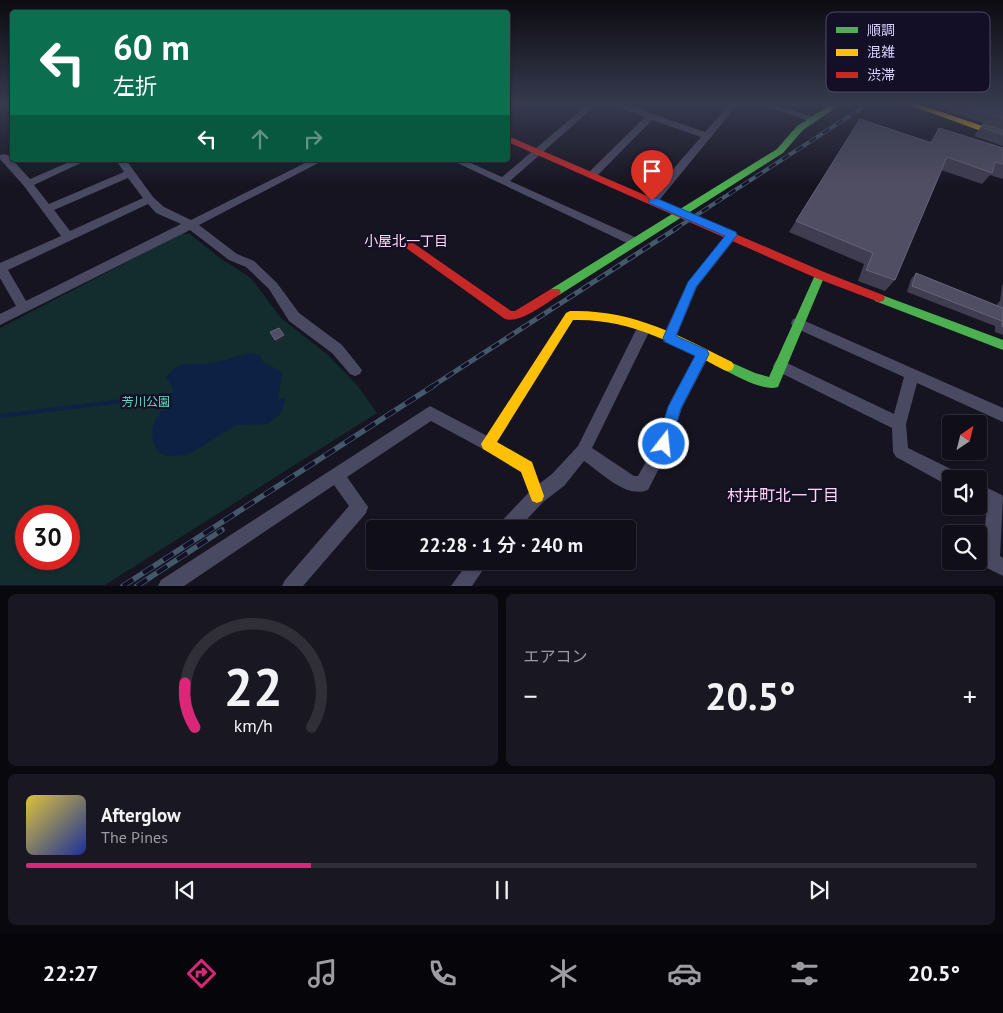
<!DOCTYPE html>
<html lang="ja">
<meta charset="utf-8">
<style>
:root{--surface:#100f19;--page:#191822;--text:#f1f3f6;--muted:#9c9ca2;--line:#302f38;--accent:#db2777}
body{margin:0;font-family:"PT Sans","Noto Sans JP",sans-serif;background:var(--page);color:var(--text);height:100vh;display:flex;flex-direction:column;font-size:19px;white-space:nowrap}
*{box-sizing:border-box;margin:0}
p{font-size:16px;color:var(--muted)}
.icon{flex:none;width:28px;height:28px;fill:none;stroke:currentColor;stroke-width:2;stroke-linecap:round;stroke-linejoin:round}
.map{position:relative;height:586px;overflow:hidden}
.drawer{display:flex;flex-direction:column;gap:8px;padding:8px;background:#09080e;flex:1}
.drawer>*{flex:none}
.top-card{position:absolute;left:10px;top:10px;width:500px;height:152px;border-radius:5px;box-shadow:0 1px 4px #0004,0 0 0 1px var(--line);background:#0b6e4f;color:#fff;overflow:hidden}
.needle{width:32px;rotate:35deg}
.fabs{position:absolute;left:942px;top:415px;display:grid;gap:10px}
.fabs a{display:grid;place-items:center;width:45px;height:45px;border-radius:5px;background:var(--surface);box-shadow:0 1px 4px #0004,0 0 0 1px var(--line);font-size:25px}
.speed{position:absolute;left:15px;top:505px;display:flex;gap:10px;font-size:25px;font-weight:700;text-align:center}
.speed>*{display:grid;place-content:center;width:65px;height:65px;border-radius:50%;background:var(--surface);box-shadow:0 1px 4px #0004,0 0 0 1px var(--line);line-height:1}
.speed .limit{border:8px solid #d22;background:#fff;color:#111}
.pin{position:absolute;display:grid;place-items:center;width:42px;height:42px;color:#fff;margin:-51px -21px;border-radius:50% 50% 50% 0;rotate:-45deg;box-shadow:0 0 5px #0007}
.pin .icon{rotate:45deg}
.me{position:absolute;width:55px;margin:-28px;rotate:16deg;stroke-linejoin:round;filter:drop-shadow(0 0 4px #0008)}
.turn{display:flex;align-items:center;gap:18px;height:105px;padding:0 20px;font-size:22px}
.turn .icon{width:65px;height:65px;stroke-width:2.5}
.turn b{display:block;font-size:35px;line-height:42px}
.lanes{display:flex;align-items:center;height:48px;padding:0 20px;background:#0003;justify-content:center;gap:25px;direction:ltr}
.lanes .off{opacity:.35}
.big{font-size:38px;font-weight:600;line-height:1.1}
.drawer .widget{flex:1;display:flex;flex-direction:column;justify-content:center;gap:8px;min-width:0;padding:0 18px;border-radius:8px;background:var(--page)}
.drawer .dial{align-items:center;gap:0}
.dial svg{height:130px;overflow:visible;fill:none;stroke:var(--line);stroke-width:7;stroke-linecap:round;text-anchor:middle}
.dial text{fill:var(--text);stroke:none}
.song{display:flex;align-items:center;gap:15px}
.cover{width:60px;height:60px;border-radius:8px;background:linear-gradient(135deg,hsl(50 70% 55%),hsl(230 70% 35%))}
.played{height:5px;border-radius:2px;background:linear-gradient(90deg,var(--accent) 30%,var(--line) 30%)}
.keys{display:flex;justify-content:space-around;direction:ltr}
.heat{display:flex;justify-content:space-between;align-items:center;font-size:28px;direction:ltr}
.drawer .tiles{flex:1;display:grid;gap:8px;grid-template-columns:1fr 1fr}
.widget:last-child{grid-column:span 2}
.trip{position:absolute;left:366px;top:520px;width:270px;height:50px;border-radius:5px;background:var(--surface);box-shadow:0 1px 4px #0004,0 0 0 1px var(--line);font-weight:600;line-height:50px;text-align:center}
.menu{display:flex;height:80px;justify-content:space-around;align-items:center;background:#06060a;color:var(--muted)}
.menu .icon{width:35px;height:35px}
.menu .current{color:var(--accent)}
.menu b{font-size:22px;color:var(--text)}
.map>svg:first-child{display:block}
</style>
<div class="map">
<svg width="1003" height="586" viewBox="0 0 1003 586">
<rect width="100%" height="100%" fill="#161421"/>
<path fill="#132c2d" fill-rule="evenodd" d="M181,234H190L220,258L251,278L281,318L328,355L357,385L377,413L105,585H0V328ZM26,516H69V559H26Z"/>
<path fill="#0d2144" d="M251,353L260,356L263,362L282,372L278,399L286,398L281,413L268,424L236,425L193,452L185,455L168,456L160,453C148,440 151,422 163,409C165,407 168,406 169,404C172,400 172,392 173,388L166,377C182,358 191,366 212,363C225,361 237,355 251,353Z"/>
<g fill="none" stroke-linecap="round" stroke-linejoin="round">
<path stroke="#0d2144" stroke-width="4" d="M0,416L171,395"/>
<path fill="#4a4962" fill-rule="evenodd" d="M588,104H597L510,181L637,238L639,241L637,244H629L451,160H464L502,177Z
M613,104H624L705,132L730,104H738L656,204L652,205L647,201L648,198L701,137L652,120L596,177H588L587,175L588,173L645,117L614,106Z
M763,104H775L818,119L816,121H810L764,106Z
M4,154L8,155L30,179L74,160H87L34,185L49,204L124,172L116,160H126L153,197L164,207L191,220L311,160H324L199,225L237,254L254,261L277,283L299,313L342,345L362,370L360,374L355,376L350,374L332,353L289,321L269,289L246,267L229,260L190,230L0,325V314L16,306L0,278V263L61,236L24,186L0,159V155ZM128,178L143,198L70,231L54,210ZM148,204L156,213L181,224L26,301L8,270Z
M732,231L738,235L697,287L674,342L669,343L664,342L662,338L688,282L728,232Z
M798,318L1003,408V422L917,383L906,424L908,448L959,473L961,479H951V486L947,485L896,457L893,452L892,428L775,370L773,366L775,362L780,360L785,362L894,414L904,377L793,327L791,323L793,319Z
M644,323L649,324L651,328L592,448L634,476H638L657,442L670,402L698,350L703,348L708,350L710,354L682,408L669,449L648,490C626,499 602,473 584,461L564,486L543,502L518,529H498L500,523L531,490L552,474L578,446L639,324Z
M430,406L493,439L496,444L493,449L488,451L483,449L431,421L347,477L368,507L366,513L303,586H282L285,580L349,506L334,485L184,586H158L161,580Z
M979,484L1002,495L1003,498L1000,556L1003,558V576L985,567L982,561L987,505L979,501Z
M469,561H489L472,586H451Z"/>
<path fill="#4caf50" fill-rule="evenodd" d="M832,104H841L803,130L783,153L559,295H551L549,292L551,289L777,149L797,126Z
M820,271L825,275L778,387C764,392 737,376 724,370L722,366L724,362L728,361L755,373L769,377L815,275Z
M879,294L1003,340V350L875,301L873,298L875,295Z"/>
<path fill="#ffc107" fill-rule="evenodd" d="M907,104H918L1003,133V139Z
M570,311C631,309 679,335 732,362L734,366L732,370L728,371L724,370C676,344 629,318 573,320L497,442L532,462L544,496L542,501L537,503L532,501L521,472L483,449L481,444L566,313Z"/>
<path fill="#c62828" fill-rule="evenodd" d="M508,136L824,272L883,295L885,298L883,301L879,302L816,278L508,142Z
M399,233L511,311H515L551,289H559L561,292L559,295C546,303 520,324 505,319L395,240L394,237L395,234Z"/>
<g stroke="#43596b" stroke-width="4">
<path id="rail-far2" d="M675,229L868,104"/>
</g>
<g stroke="#43596b" stroke-width="5">
<path id="rail-far1" d="M431,387L677,228"/>
</g>
<g stroke="#43596b" stroke-width="5.5">
<path id="rail" d="M123,586L433,386
M137,586L222,530"/>
</g>
<use href="#rail-far2" stroke="#130f26" stroke-width="2.5" stroke-dasharray="8" stroke-linecap="butt"/>
<use href="#rail-far1" stroke="#130f26" stroke-width="3" stroke-dasharray="9" stroke-linecap="butt"/>
<use href="#rail" stroke="#130f26" stroke-width="4" stroke-dasharray="12" stroke-linecap="butt"/>
</g>
<path fill="#403d50" d="M927,104H1003V130Z
M983,124L1003,130V146L974,136Z
M939,128L1003,148V179L990,175L982,184L941,170L895,280L885,291L858,281L864,264L789,232L796,221L930,142Z
M916,273L997,306V304L1000,301L1002,286L1003,284V335L995,332V326L907,292L911,279Z"/>
<path fill="#282635" d="M284,335L285,338L276,343L275,340Z"/>
<path fill="#504e63" stroke="#66637b" d="M958,104H1003V119Z
M860,119L932,143L939,128L1003,148V164L995,162L992,173L947,157L895,280L866,270L873,253L796,221Z
M983,124L1003,130V135L981,127Z
M916,273L1003,308V327L1002,326V321L912,286Z
M279,328L284,335L275,340L270,332Z"/>
<linearGradient id="sky" x2="0" y2="1"><stop stop-color="#0c0b12"/><stop offset="0.56" stop-color="#363a4e"/><stop offset="1" stop-color="#363a4e" stop-opacity="0"/></linearGradient>
<rect width="1003" height="186" fill="url(#sky)"/>
<path fill="#1a73e8" stroke="#114b97" d="M649,198H656L736,232L737,235L696,287L676,336L707,350L709,354L681,408L669,449L664,450L659,449L657,444L668,407L695,356L665,342L663,338L688,282L725,236L649,203Z"/>
<g text-anchor="middle" stroke-width="4.5" stroke-linejoin="round" paint-order="stroke">
<g font-size="12" fill="#5fe0c0" stroke="#130f26">
<text x="146" y="406">芳川公園</text>
</g>
<g font-size="14" fill="#ffd6f0" stroke="#130f26">
<text x="406" y="246">小屋北一丁目</text>
</g>
<g font-size="16" fill="#ffd6f0" stroke="#130f26">
<text x="783" y="501">村井町北一丁目</text>
</g>
</g>
<rect x="826" y="12" width="164" height="80" rx="8" fill="#130f26" stroke="#4e4a67" stroke-width="1"/>
<rect x="836" y="27" width="22" height="6" fill="#4caf50"/>
<rect x="836" y="49" width="22" height="7" fill="#ffc107"/>
<rect x="836" y="72" width="22" height="6" fill="#c62828"/>
<g font-size="14" fill="#d9d4ff">
<text x="867" y="35">順調</text>
<text x="867" y="57">混雑</text>
<text x="867" y="80">渋滞</text>
</g>
</svg>
<div class="fabs">
<a><svg class="needle" viewBox="-14 -14 28 28"><path d="M0-13l5 13h-10z" fill="#e53935"/><path d="M0 13l5-13h-10z" fill="#9c9ca2"/></svg></a>
<a><svg class="icon" aria-label="sound" viewBox="0 0 24 24"><path d="M4 9h4l5-4v14l-5-4H4zM17 9q2 3 0 6"/></svg></a>
<a><svg class="icon" aria-label="search" viewBox="0 0 24 24"><circle cx="10" cy="10" r="6"/><path d="M15 15l6 6"/></svg></a>
</div>
<div class="speed"><div class="limit">30</div></div>
<div class="pin" style="left:652px;top:201px;background:#d93025"><svg class="icon" aria-label="arrive" viewBox="0 0 24 24"><path d="M6 21V4h12l-3 4 3 4H6"/></svg></div>
<svg class="me" style="left:664px;top:444px" viewBox="-20 -20 40 40"><circle r="17" fill="#1a73e8" stroke="#fff" stroke-width="3"/><path d="M0-11L8 9 0 5-8 9z" fill="#fff"/></svg>
<div class="trip">22:28 · 1 分 · 240 m</div>
<div class="top-card">
<div class="turn"><svg class="icon" aria-label="left" viewBox="0 0 24 24"><path d="M17 20v-9H6M10 6l-5 5 5 5"/></svg><div><b>60 m</b>左折</div></div>
<div class="lanes"><svg class="icon" aria-label="left" viewBox="0 0 24 24"><path d="M17 20v-9H6M10 6l-5 5 5 5"/></svg><svg class="icon off" aria-label="ahead" viewBox="0 0 24 24"><path d="M12 20V5M6 11l6-6 6 6"/></svg><svg class="icon off" aria-label="right" viewBox="0 0 24 24"><path d="M7 20v-9h11M14 6l5 5-5 5"/></svg></div>
</div>
</div>
<section class="drawer">
<div class="tiles">
<div class="widget dial"><svg viewBox="0 0 100 80">
<path d="M14 69A42 42 0 1 1 86 69"/>
<path d="M14 69A42 42 0 0 1 8 42" stroke="#db2777"/>
<text x="50" y="56" font-size="32" font-weight="700">22</text>
<text x="50" y="72" font-size="11">km/h</text>
</svg></div>
<div class="widget"><p>エアコン</p>
<div class="heat"><a>−</a><b class="big">20.5°</b><a>+</a></div>
</div>
<div class="widget">
<div class="song"><i class="cover"></i><div><b>Afterglow</b><p>The Pines</p></div></div>
<div class="played"></div>
<div class="keys"><svg class="icon" aria-label="previous" viewBox="0 0 24 24"><path d="M18 5L8 12l10 7zM5 5v14"/></svg><svg class="icon" aria-label="pause" viewBox="0 0 24 24"><path d="M8 5v14M16 5v14"/></svg><svg class="icon" aria-label="next" viewBox="0 0 24 24"><path d="M6 5l10 7-10 7zM19 5v14"/></svg></div>
</div>
</div>
</section>
<nav class="menu">
<b>22:27</b>
<svg class="icon current" aria-label="directions" viewBox="0 0 24 24"><path d="M12 3l9 9-9 9-9-9zM9 14v-3h6M13 9l2 2-2 2"/></svg>
<svg class="icon" aria-label="music" viewBox="0 0 24 24"><path d="M9 18V5l10-2v13"/><circle cx="6" cy="18" r="3"/><circle cx="16" cy="16" r="3"/></svg>
<svg class="icon" aria-label="phone" viewBox="0 0 24 24"><path d="M5 4h4l2 5-3 2q2 4 5 5l2-3 5 2v4C11 20 4 13 5 4z"/></svg>
<svg class="icon" aria-label="climate" viewBox="0 0 24 24"><path d="M12 3v18M4 7l16 10M4 17L20 7"/></svg>
<svg class="icon" aria-label="car" viewBox="0 0 24 24"><path d="M5 17H2v-5l4-1 3-4h7l3 4 3 1v5h-3M9 17h6M6 11h13"/><circle cx="7" cy="17" r="2"/><circle cx="17" cy="17" r="2"/></svg>
<svg class="icon" aria-label="filters" viewBox="0 0 24 24"><path d="M4 7h16M4 17h16"/><circle cx="9" cy="7" r="2"/><circle cx="15" cy="17" r="2"/></svg>
<b>20.5°</b>
</nav>
